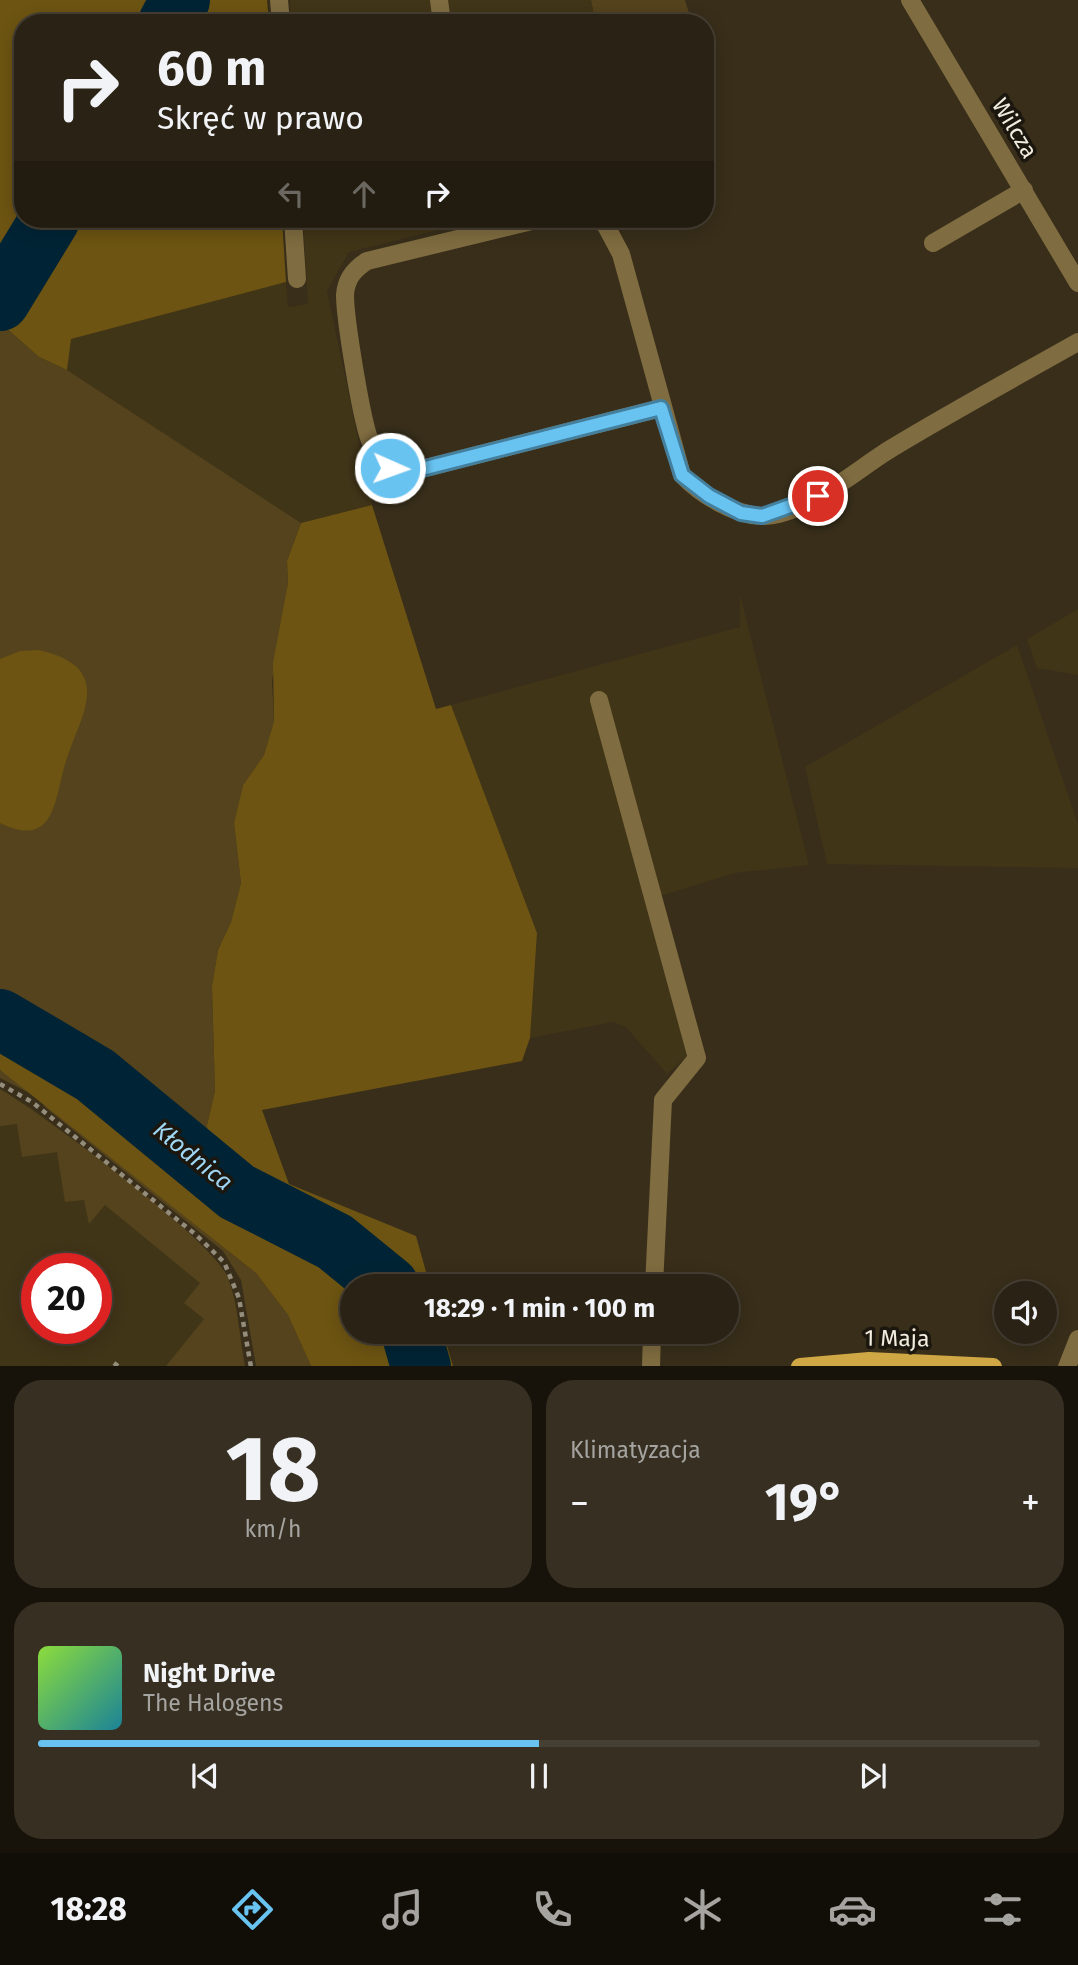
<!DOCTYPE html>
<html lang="pl">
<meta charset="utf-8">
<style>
:root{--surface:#2a2214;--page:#362f22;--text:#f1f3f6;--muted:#a5a4a0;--line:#463f34;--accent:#69c3f1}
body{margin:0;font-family:"Fira Sans",sans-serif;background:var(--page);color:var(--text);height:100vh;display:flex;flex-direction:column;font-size:26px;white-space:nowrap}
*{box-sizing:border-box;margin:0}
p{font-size:23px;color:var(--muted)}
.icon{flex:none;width:38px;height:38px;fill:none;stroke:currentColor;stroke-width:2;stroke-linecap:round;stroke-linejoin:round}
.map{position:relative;height:1366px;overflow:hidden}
.panel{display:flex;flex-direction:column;gap:14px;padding:14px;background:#17130b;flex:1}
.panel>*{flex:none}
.banner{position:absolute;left:14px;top:14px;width:700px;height:214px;border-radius:28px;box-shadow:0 4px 18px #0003,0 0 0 2px var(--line);background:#2a2214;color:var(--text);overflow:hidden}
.buttons{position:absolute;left:994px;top:1281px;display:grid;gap:14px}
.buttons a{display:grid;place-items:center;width:63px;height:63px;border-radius:50%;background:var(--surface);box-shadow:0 4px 18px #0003,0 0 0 2px var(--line);font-size:35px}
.speed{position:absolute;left:21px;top:1253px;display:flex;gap:14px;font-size:35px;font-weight:700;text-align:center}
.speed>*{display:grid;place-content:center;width:91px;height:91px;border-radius:50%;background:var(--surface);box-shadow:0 4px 18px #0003,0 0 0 2px var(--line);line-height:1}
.speed .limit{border:10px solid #d22;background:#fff;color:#111}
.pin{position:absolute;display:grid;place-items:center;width:60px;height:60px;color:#fff;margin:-30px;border:4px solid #fff;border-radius:50%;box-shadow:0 2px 7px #0007}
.me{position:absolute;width:77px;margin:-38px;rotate:92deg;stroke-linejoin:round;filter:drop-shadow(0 0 5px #0008)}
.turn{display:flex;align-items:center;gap:24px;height:147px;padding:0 28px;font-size:32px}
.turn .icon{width:91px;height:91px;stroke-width:2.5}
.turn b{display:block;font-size:49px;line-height:60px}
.lanes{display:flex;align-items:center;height:66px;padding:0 28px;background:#0003;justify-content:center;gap:35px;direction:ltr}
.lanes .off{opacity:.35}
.big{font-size:52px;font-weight:700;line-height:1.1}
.panel .tile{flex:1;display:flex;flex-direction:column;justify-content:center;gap:10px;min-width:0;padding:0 24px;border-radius:28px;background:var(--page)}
.panel .dial{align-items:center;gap:0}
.dial b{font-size:91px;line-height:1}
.song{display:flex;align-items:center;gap:21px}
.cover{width:84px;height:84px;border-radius:10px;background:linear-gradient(135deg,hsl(90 70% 55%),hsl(190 70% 35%))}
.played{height:7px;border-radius:4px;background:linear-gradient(90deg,var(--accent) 50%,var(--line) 50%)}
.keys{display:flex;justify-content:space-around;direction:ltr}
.heat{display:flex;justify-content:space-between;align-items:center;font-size:38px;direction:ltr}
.panel .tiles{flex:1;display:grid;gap:14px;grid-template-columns:1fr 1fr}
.tile:last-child{grid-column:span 2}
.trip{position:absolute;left:340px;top:1274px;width:399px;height:70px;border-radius:35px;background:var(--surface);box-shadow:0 4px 18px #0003,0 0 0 2px var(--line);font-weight:700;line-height:70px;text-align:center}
.tabs{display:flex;height:112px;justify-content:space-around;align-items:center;background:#110e08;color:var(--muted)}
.tabs .icon{width:49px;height:49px}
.tabs .on{color:var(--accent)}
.tabs b{font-size:32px;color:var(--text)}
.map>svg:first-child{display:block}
</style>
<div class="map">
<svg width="1078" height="1367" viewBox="0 0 1078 1367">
<rect width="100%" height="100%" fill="#382e1a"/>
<path fill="#413518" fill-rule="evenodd" d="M290,0H591L596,23H291Z
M303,219H482L349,252L327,291L372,505L301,523L67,370L70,339L286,282L288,307L308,304Z
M740,595L809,865L735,873L647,900L688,1055L667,1074L626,1027L613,1022L530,1038L537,933L451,705L740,627Z
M1078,609V675L1037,668L1027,639Z
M1017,645L1078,824V868L827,864L805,767Z
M0,1089L32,1108L179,1225L220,1264L235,1299L245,1366L0,1367ZM37,1269H96V1328H37Z"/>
<path fill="#54431c" d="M591,0H685L692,23H596Z
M4,326L39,357L67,370L301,523L287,561L288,583L272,681L274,721L264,755L243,785L234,823L241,883L231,922L218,950L212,986L215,1091L207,1125L213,1152L143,1101L107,1069L0,1008V330Z
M0,1070L37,1097L256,1273L288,1315L311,1366H256L241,1280L223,1251L46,1108L37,1097L0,1078Z
M0,1089C41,1113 214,1240 228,1278C239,1306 239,1337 245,1366H166L204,1319L184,1303L200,1283L105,1205L89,1224L84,1200L65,1202L57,1152L22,1157L17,1124L0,1126Z"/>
<path fill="#6d5412" d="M0,0H146L165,17L162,23H23V219H40L0,282Z
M184,0H267L269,23H172Z
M59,219H282L286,282L71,339L67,370L39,357L4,326L6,309Z
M372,505L436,709L451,705L537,933L530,1038L522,1061L262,1110L289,1184L416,1236L430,1286H406L379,1255L344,1227L240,1178L213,1152L208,1139L207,1125L215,1091L212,986L218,950L231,922L241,883L234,823L243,785L264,755L274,721L273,663L288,583L287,561L301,523Z
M39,650C116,668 81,714 66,761C54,799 56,850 0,823V659L20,651Z
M0,1032L92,1092L253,1225L312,1257L352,1288V1332H388L403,1366H311L288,1315L256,1273L0,1070Z
M426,1332H443L453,1366H443L429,1345Z"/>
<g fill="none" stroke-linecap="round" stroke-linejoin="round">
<path stroke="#002435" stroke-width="60" d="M168,23L180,0
M0,301L50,219
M0,1019L95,1075L237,1192L335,1242L389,1286
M411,1332L421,1367"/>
<path stroke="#958d7c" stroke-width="4.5" stroke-dasharray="5 5" stroke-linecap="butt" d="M0,1084L32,1102L195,1234L224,1262L239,1298L251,1367
M114,1363L119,1367"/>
<path stroke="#7f6c40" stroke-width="18" d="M279,0L281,23
M439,0L442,23
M910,0L1078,283
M293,219L297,279
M540,219L367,261C354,269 346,279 345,295C345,318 362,425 371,443C379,459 390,468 406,473L661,408
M595,219L605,224L621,254L682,475C700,494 734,515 761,516C804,517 857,469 892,448C953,411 1016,377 1078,342
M933,243L1024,190
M599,700L697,1058L663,1100L654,1286
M651,1367L652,1332
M1067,1367L1078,1339"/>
<path stroke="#cfa744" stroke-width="18" d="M800,1367L869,1361L993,1367"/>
</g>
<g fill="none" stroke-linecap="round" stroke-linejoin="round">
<g stroke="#447f9d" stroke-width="18">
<path id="route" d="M390,468L406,473L661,408L682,475L709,496L741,513L762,516L818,496"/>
</g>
<use href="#route" stroke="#69c3f1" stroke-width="12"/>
</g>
<g text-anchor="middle" stroke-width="7" stroke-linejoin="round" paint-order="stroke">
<g font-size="23" fill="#f3ede0" stroke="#1b170e">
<text transform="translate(1015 128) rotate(59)" y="8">Wilcza</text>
<text transform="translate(897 1338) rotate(1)" y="8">1 Maja</text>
</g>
<g font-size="24" font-style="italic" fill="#9fd6f4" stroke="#1b170e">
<text transform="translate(193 1156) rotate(39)" y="8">Kłodnica</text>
</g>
</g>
</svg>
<div class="buttons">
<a><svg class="icon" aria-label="sound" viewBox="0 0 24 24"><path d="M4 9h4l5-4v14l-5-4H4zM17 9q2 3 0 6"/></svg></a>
</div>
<div class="speed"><div class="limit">20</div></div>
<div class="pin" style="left:818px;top:496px;background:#d93025"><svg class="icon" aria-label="arrive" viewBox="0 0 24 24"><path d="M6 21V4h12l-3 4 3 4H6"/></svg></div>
<svg class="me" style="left:390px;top:468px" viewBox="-20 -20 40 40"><circle r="17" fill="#69c3f1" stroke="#fff" stroke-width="3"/><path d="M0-11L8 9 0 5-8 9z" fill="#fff"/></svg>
<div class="trip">18:29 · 1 min · 100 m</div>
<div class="banner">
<div class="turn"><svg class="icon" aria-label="right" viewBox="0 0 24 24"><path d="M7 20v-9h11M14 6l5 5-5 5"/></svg><div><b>60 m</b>Skręć w prawo</div></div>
<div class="lanes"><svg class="icon off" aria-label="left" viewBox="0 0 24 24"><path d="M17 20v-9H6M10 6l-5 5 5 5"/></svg><svg class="icon off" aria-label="ahead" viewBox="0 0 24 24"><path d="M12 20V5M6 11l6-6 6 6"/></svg><svg class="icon" aria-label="right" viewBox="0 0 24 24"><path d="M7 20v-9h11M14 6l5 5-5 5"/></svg></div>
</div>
</div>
<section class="panel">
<div class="tiles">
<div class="tile dial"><b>18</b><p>km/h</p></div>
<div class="tile"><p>Klimatyzacja</p>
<div class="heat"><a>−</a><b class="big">19°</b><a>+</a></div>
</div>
<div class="tile">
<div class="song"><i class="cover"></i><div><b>Night Drive</b><p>The Halogens</p></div></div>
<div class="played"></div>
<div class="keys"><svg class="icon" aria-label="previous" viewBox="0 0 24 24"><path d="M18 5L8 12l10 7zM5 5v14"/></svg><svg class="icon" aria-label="pause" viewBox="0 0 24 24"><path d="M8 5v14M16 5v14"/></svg><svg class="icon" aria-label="next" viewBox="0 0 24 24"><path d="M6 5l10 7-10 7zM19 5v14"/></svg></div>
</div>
</div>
</section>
<nav class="tabs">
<b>18:28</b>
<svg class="icon on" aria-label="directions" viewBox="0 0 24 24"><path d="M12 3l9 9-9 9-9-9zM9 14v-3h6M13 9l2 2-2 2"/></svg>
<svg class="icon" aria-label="music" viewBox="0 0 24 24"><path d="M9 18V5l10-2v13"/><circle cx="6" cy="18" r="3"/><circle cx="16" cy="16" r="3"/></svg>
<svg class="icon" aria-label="phone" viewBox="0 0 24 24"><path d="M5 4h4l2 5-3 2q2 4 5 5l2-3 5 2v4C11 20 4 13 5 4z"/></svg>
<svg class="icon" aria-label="climate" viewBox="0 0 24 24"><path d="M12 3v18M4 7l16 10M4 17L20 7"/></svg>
<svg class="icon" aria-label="car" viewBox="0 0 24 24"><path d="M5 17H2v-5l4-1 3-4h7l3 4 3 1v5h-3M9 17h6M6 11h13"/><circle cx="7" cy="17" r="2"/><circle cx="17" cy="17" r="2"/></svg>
<svg class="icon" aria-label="filters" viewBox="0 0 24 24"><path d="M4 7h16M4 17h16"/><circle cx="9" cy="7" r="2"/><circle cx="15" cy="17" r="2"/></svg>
</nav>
